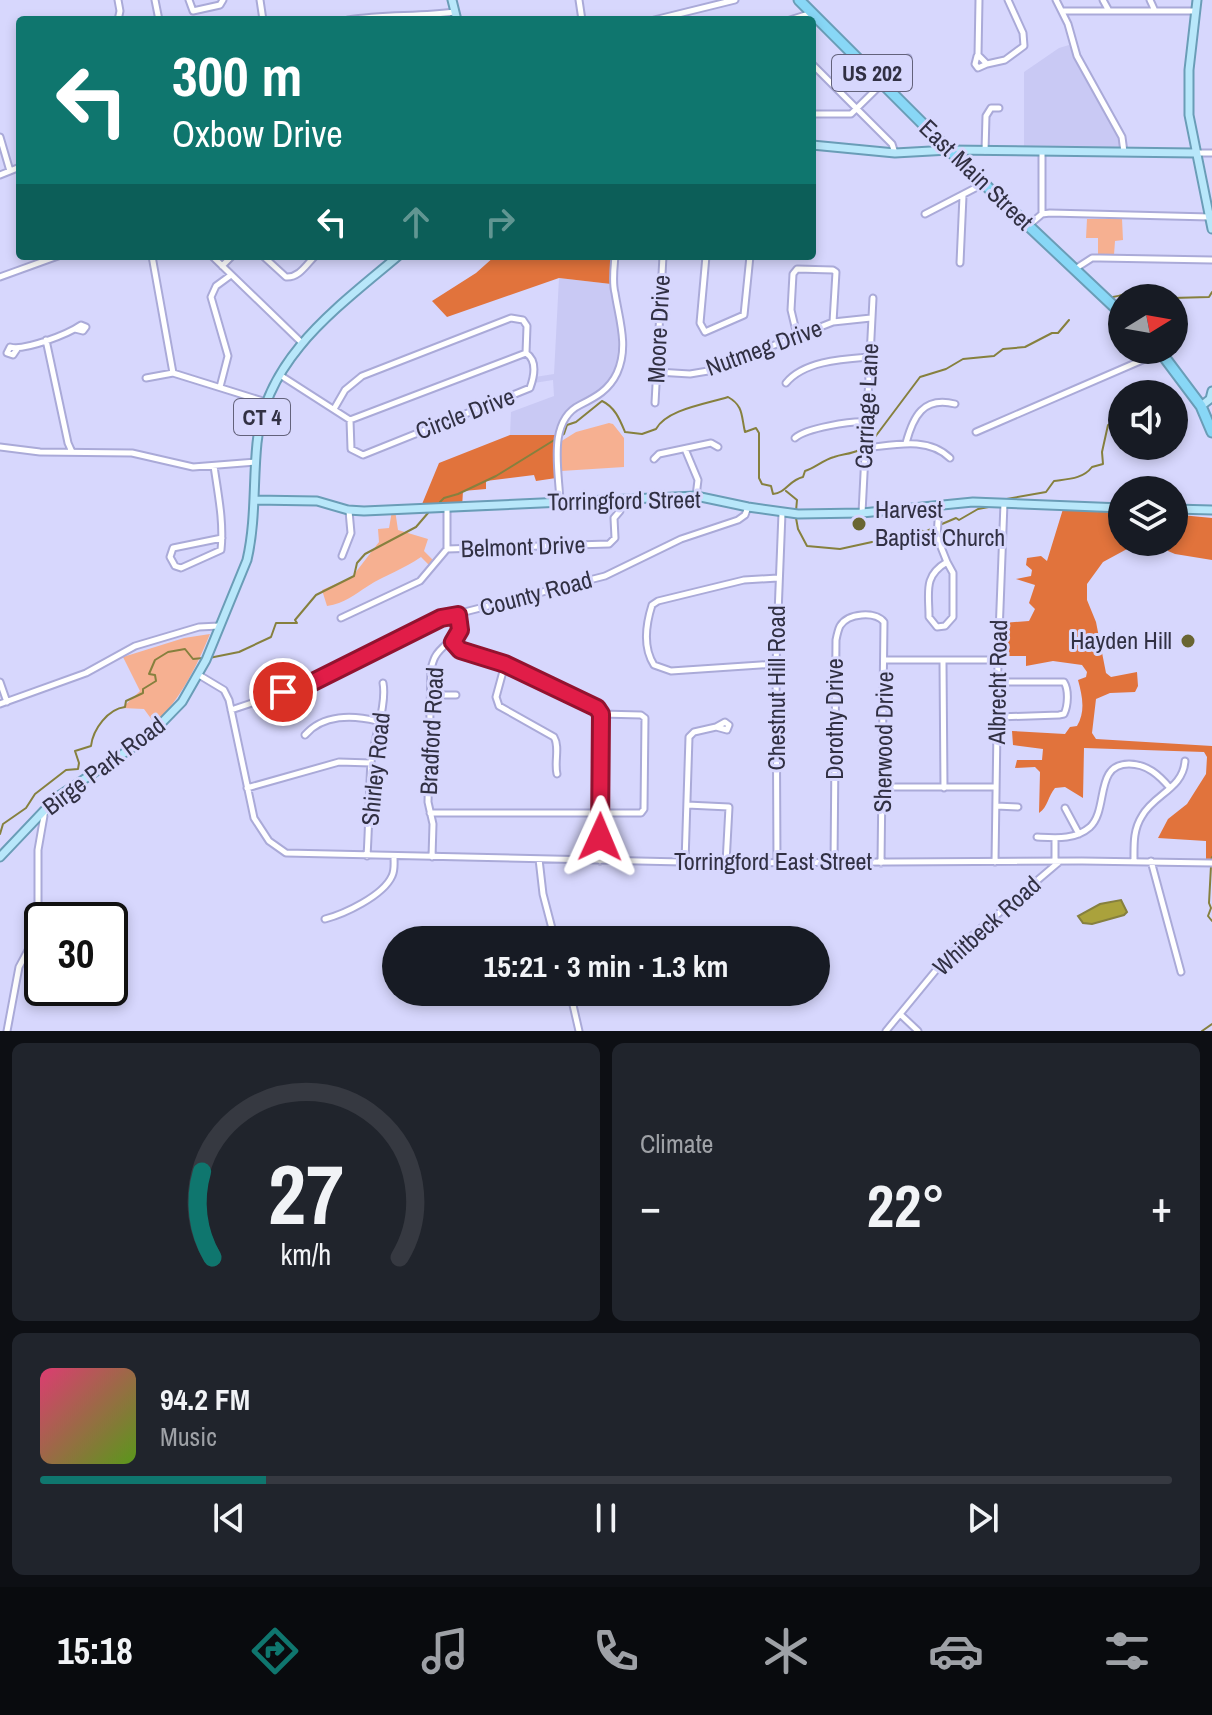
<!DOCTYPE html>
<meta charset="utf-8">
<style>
:root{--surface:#171b24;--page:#20242c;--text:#f1f3f6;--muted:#9ea1a6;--line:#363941;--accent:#0f766e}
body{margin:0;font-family:"Archivo Narrow",sans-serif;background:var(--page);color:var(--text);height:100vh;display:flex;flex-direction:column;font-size:30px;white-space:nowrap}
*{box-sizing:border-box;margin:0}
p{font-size:26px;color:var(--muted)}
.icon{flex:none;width:44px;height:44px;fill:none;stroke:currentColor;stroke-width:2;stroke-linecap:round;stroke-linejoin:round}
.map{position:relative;height:1031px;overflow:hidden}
.drawer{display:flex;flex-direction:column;gap:12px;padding:12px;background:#0d0f14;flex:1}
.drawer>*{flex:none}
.banner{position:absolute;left:16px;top:16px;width:800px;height:244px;border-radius:8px;box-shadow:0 4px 12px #0003;background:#0f766e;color:#fff;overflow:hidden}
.needle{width:52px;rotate:79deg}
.tools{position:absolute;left:1108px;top:284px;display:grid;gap:16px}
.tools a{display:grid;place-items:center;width:80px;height:80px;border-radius:50%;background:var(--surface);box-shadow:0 4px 12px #0003;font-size:40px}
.speed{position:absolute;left:24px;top:902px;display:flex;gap:16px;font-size:40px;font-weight:700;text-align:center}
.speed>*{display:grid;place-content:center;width:104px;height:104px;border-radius:50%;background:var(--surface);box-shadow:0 4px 12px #0003;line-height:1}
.speed .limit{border:4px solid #111;border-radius:12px;background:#fff;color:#111}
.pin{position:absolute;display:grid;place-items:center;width:68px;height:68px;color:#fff;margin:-34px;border:4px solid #fff;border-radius:50%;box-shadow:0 2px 8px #0007}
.me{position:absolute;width:88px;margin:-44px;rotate:1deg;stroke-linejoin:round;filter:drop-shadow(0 0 6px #0008)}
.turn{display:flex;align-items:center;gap:28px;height:168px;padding:0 24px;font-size:36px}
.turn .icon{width:104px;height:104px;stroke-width:2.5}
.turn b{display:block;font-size:56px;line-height:68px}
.lanes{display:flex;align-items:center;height:76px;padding:0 24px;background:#0003;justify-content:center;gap:40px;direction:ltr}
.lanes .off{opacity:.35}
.big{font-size:60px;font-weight:800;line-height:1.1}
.drawer .card{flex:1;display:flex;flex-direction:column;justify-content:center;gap:12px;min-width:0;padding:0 28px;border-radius:12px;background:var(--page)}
.drawer .dial{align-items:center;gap:0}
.dial svg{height:208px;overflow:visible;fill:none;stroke:var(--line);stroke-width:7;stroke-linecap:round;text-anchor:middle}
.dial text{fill:var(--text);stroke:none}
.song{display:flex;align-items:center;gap:24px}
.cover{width:96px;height:96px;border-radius:12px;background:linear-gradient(135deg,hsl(340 70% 55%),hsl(90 70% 35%))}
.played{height:8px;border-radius:4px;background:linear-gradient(90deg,var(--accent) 20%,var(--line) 20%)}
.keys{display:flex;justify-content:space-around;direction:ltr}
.heat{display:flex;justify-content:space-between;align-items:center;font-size:44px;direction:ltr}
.drawer .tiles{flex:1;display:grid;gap:12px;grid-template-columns:1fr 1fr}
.card:last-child{grid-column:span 2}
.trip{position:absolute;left:382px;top:926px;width:448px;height:80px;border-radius:40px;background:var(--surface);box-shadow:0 4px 12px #0003;font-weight:800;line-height:80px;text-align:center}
.tab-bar{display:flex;height:128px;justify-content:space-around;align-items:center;background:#090b0e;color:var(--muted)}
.tab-bar .icon{width:56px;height:56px}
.tab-bar .current{color:var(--accent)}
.tab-bar b{font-size:36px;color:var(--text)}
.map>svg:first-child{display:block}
</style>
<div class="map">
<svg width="1212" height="1031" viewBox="0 0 1212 1031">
<rect width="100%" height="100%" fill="#d7d7fd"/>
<path fill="#c9c9f4" d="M1069,45L1120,141V147L1024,148V72L1059,48Z
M559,278L611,284L619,331L617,365L602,389L565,413L555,435H510L511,412L554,396L553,380L534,383L535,377L554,374Z"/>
<path fill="#f6b091" d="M1087,219H1122L1123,240L1115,241L1114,255H1098V238H1086Z
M609,423L613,424L624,438V467L561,471L560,442L576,432Z
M395,510L398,530L428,539L424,551L434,561L430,566L421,557C404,569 385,575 368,586C354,595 345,603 327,606L322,590L352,577L379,542L378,529L389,528L392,511Z
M210,634C196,668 181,698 155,724L144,709L122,708L140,691L123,657L184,638Z"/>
<path fill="#e1733c" d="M495,256H611V284L559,278L447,317L432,301L476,273Z
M510,435H555L556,478L536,481L534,475L486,481V489L463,491L462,508L420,509L439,463Z
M1063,509L1122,513V542H1159V547L1127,549L1103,562L1087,584V600L1096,622L1106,673L1111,677L1137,672L1138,686L1135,692L1110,693L1096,699L1092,733L1096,739L1212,746V859H1206V841L1158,838L1168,819L1187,804L1206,774L1207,757L1204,752L1084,748L1083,798L1065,787L1055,788C1048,796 1048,807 1039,813L1040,772L1035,767L1015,768L1017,760H1042L1043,749L1013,745L1012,731L1065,734L1070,727L1077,726C1086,711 1082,695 1078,680L1086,677L1087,672L1082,665L1053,661L1026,666V656H1002V623L1029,621L1035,609L1029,603L1035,585L1016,579L1031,576L1032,570L1026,565L1027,558L1041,556L1047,561Z
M1181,515L1212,518V560L1175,554L1168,551L1169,542H1174V528Z"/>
<path fill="#aaa23c" stroke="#86803e" stroke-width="2" d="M1121,900L1127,912L1124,915L1092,924L1083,923L1078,916L1100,904Z"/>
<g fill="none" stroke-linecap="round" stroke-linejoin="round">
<path stroke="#86803e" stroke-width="2" d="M1113,297C1133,294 1136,283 1154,298
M1172,298L1209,297L1212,292
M872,441L920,377L946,369L963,359L994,356L1003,349L1025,347L1052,333H1058L1069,320
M786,491L797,500L796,511
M1001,500L1046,492L1054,481C1068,479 1083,479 1092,467L1103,464L1102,452L1108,425L1118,419L1122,422
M440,502L444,498L458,494L496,476L564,434L567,425L576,422L602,401C615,407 620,420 625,432L642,434L656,429C667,409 707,404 728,397C744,406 741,416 745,432L756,428L759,433V478L762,484L771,486L773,494C786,493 789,480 803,477L805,471C815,468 823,460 834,457C843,454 851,454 859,450
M796,518L798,529L807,546L840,549L872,542
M942,524L956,518L959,520L978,509L994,506
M875,541L920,530L925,532L933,528
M209,658L239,652L271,637L276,623H297L295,620L316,595L354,576L357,563L365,554L416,527L428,513
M0,834L3,824L26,808L35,794L66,770L78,769L79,763L75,751L91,746C93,729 108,709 125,707L126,701L143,693V689L156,681L155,675L149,674L155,660L168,652L185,649L193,659L203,658
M1211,860L1212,857
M1211,866L1209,903L1211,908L1208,916L1212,921
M1202,1031L1212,1024"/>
<g stroke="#aaaad8" stroke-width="9">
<path id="minor" d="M155,0L159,20
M189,0L193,11L220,5L223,0
M260,0L263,20
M579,0L582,20
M979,0L978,55L987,64L1005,60L1024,46L1023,33L1008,0
M1056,0L1068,24L1077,56L1122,137L1124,152
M1103,0L1109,11
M1150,0L1155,11
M1062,11H1195
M118,20L120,11L118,0
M348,20C384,14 419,17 455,12
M654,20L735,0
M790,20L812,13
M977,56L975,64L978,68L987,64
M812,64L892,144L895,153
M812,114H851L908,58
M0,137L10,171
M985,151L986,116L991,108H999
M1197,153H1212
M0,175L20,167
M925,214L983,184
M1042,214V152
M1029,225L1042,214L1050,213L1210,217
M152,256L173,373
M212,256L302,343
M263,256L286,277C299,278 306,265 315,256
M706,256L700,323L705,332L744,315L750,256
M960,263L963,196
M222,266L232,256
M1075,269L1092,258H1100L1212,260
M0,277L58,256
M797,335L791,310L793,274L797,269L833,270L836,272L833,322
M46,340L68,443L72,452
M17,349L13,355L7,353L10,347C25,351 68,334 81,325L86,327L83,331L75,329
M657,372L690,374L708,371L833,322L871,318
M280,375L350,420L351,449L363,455L530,388C534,377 538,361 526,353
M146,378L173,373L266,402
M786,383C804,361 843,359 869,357
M220,387L228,356L211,297L216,286L231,275
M655,403L663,256
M334,409L345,390L362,376L511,318L523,320L527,326L526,353
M350,420L526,353
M976,432L1161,352
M795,438C806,428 851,421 866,422
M906,443C913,417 923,396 955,404
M0,447L40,452L132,453L193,467L256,462
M866,448C894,445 928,436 950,458
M685,449L698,480L696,496
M654,459L659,454L711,443L718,447
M214,466C218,494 224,522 221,550L181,568L175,566L170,557L173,548L222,538
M560,502C559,471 547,421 580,405C596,397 609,390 617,373C629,347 619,319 615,293C612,282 614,268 615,256
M939,506L937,537L947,562
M447,508V549
M862,513L873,298
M447,549L609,544L615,538L614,518L620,511
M342,556L351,533L349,511
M947,562L953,573V617L945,626L937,627L929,617C929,592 923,576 947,562Z
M341,618L420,581L447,549
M885,660H998
M943,662L944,788
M505,664L496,697L499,706L554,737C560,747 554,762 557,774
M776,664L671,671L654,665C643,648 646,624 652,605L658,601L744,580L778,578
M199,675L224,690L229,700L254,818L269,841L286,853L726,863L1082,861L1212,863
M0,682L7,702
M998,682H1064C1069,690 1068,706 1064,714L1059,715L998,717
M431,695H456
M0,704L86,673L135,646L199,627L219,626
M231,710L309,684L441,618L605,576L681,539L738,520L745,515L748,507
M725,722L729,725L727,730L716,727Z
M305,735C323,714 353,715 377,721
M884,787H996
M247,788L339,762L371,763
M687,805L729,807L726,863
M996,806L1018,807
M1065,808L1079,834
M430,813H641L644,809L645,718L641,715L601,714L597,708L505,664L460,650L453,642
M1037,837C1056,838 1075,840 1090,827C1109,809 1094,764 1129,764C1147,764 1159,775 1170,788
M1055,838V861
M367,856C369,825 369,793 371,762C374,739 387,704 383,683
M432,857L433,824L428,802L431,669C432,665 433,661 435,657C444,640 466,639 458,615
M539,859L543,894L555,940
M600,861L601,714
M1134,861C1134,845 1133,830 1142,816C1154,794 1183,789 1185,761
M1151,861L1181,972
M685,862L689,737L694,732L716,727
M995,862L998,660L1004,503
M777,863L776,664L782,513
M834,863L836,640C837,635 838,630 840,626C848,613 875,611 884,622L881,863
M325,919C344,914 383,896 392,876C395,870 394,863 394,857
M570,992L579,1031
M901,1015L918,1031
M7,1031L19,967L34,939L38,921V850L45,810
M886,1031L946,958L1059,862"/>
</g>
<g stroke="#6a9db7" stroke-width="11">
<path id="major" d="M452,0L457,20
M1197,0L1189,70V115L1212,229
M812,145L895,153L949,150L1195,153
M1201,406L1210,399L1212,391
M254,500L317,501L348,510L364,511L696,496L748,507L798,514L862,513L973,502L1122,508
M1174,509L1212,510
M0,857L57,797L147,738L182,702L206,660L247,560C256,521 253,482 257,443C265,358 338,307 398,256"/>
</g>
<g stroke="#6a9db7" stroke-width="13">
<path id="highway" d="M799,0L962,163L1122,314
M1159,350L1201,406L1212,432"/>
</g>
<use href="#minor" stroke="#fff" stroke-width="5"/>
<use href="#major" stroke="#b8e7fa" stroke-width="7"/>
<use href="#highway" stroke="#88d7f6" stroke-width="9"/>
</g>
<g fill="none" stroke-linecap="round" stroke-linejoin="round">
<g stroke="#92132f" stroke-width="20">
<path id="route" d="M283,692L309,684L441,618L458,615L460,630L453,642L460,650L505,664L597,708L601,714L600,837"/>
</g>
<use href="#route" stroke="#e11d48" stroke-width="14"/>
</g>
<g fill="#696532" stroke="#d7d7fd" stroke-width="3">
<circle cx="859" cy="524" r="8"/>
<circle cx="1188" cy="641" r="8"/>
</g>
<g text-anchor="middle" stroke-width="6" stroke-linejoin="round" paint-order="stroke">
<g fill="#d7d7fd" stroke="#63627b" stroke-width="2">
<rect x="832" y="55" width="80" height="36" rx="6"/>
<rect x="234" y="399" width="56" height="36" rx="6"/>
</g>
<g font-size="22" font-weight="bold" fill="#313043">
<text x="872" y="81">US 202</text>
<text x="262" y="425">CT 4</text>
</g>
<g font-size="24" fill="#313043" stroke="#d7d7fd">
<text transform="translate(976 175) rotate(44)" y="8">East Main Street</text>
<text transform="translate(659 329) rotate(-87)" y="8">Moore Drive</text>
<text transform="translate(764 348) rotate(-20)" y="8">Nutmeg Drive</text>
<text transform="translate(867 406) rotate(-87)" y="8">Carriage Lane</text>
<text transform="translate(465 414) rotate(-21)" y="8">Circle Drive</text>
<text transform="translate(624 501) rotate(-1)" y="8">Torringford Street</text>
<text transform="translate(523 547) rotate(-2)" y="8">Belmont Drive</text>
<text transform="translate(536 594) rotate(-15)" y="8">County Road</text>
<text transform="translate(998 682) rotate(-89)" y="8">Albrecht Road</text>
<text transform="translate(777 688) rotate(-90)" y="8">Chestnut Hill Road</text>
<text transform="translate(835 719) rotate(-90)" y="8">Dorothy Drive</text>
<text transform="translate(432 731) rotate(-87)" y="8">Bradford Road</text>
<text transform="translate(884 742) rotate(-89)" y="8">Sherwood Drive</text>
<text transform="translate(104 766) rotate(-37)" y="8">Birge Park Road</text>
<text transform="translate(376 769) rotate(-84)" y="8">Shirley Road</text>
<text x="773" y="870">Torringford East Street</text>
<text transform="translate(987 926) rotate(-42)" y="8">Whitbeck Road</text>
</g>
<g font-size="24" fill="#313043" stroke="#d7d7fd" text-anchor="start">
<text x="875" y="518">Harvest<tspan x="875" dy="28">Baptist Church</tspan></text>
<text x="1172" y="649" text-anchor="end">Hayden Hill</text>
</g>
</g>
</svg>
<div class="tools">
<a><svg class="needle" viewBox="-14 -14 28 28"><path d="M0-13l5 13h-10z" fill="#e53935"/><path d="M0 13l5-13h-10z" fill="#9ea1a6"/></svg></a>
<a><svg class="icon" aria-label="sound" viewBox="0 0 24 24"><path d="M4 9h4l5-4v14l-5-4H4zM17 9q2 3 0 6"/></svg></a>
<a><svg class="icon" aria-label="layers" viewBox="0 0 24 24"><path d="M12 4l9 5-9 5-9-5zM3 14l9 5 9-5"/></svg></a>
</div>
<div class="speed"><div class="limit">30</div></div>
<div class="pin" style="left:283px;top:692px;background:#d93025"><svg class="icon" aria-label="arrive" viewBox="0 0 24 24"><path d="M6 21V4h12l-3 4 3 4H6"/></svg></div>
<svg class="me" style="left:600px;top:837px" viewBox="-20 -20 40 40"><path d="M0-17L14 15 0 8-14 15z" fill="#e11d48" stroke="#fff" stroke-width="4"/></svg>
<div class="trip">15:21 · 3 min · 1.3 km</div>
<div class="banner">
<div class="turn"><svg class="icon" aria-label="left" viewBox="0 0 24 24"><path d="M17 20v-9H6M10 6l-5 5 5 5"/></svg><div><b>300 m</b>Oxbow Drive</div></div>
<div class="lanes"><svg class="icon" aria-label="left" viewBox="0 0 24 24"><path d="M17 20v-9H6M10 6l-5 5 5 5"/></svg><svg class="icon off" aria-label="ahead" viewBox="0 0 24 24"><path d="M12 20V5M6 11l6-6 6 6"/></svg><svg class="icon off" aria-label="right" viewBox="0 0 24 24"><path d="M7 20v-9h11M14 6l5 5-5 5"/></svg></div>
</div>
</div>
<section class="drawer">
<div class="tiles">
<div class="card dial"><svg viewBox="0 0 100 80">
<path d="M14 69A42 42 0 1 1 86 69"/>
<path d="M14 69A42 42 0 0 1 10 36" stroke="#0f766e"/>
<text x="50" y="56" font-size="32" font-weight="700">27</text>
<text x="50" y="72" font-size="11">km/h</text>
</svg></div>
<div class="card"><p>Climate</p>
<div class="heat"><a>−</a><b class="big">22°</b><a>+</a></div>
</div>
<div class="card">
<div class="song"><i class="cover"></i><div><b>94.2 FM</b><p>Music</p></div></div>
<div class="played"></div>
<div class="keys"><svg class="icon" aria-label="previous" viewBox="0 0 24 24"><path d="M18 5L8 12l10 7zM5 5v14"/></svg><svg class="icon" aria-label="pause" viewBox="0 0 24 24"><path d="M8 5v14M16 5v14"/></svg><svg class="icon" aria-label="next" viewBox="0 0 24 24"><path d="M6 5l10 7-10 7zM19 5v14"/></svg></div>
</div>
</div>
</section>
<nav class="tab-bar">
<b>15:18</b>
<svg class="icon current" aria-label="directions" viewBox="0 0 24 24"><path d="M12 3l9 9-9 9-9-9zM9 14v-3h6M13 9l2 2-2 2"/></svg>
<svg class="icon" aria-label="music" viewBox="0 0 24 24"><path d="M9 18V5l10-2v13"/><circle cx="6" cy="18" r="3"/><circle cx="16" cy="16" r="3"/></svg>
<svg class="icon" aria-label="phone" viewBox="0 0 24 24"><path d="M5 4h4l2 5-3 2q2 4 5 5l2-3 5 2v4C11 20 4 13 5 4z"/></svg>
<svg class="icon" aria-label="climate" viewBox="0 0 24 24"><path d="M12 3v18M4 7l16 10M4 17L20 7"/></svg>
<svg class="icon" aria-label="car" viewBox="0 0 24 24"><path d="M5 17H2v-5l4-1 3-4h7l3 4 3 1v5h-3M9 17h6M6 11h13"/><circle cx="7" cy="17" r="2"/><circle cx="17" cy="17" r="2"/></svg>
<svg class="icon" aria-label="filters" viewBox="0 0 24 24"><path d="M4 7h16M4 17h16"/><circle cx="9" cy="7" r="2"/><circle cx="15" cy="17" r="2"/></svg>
</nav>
